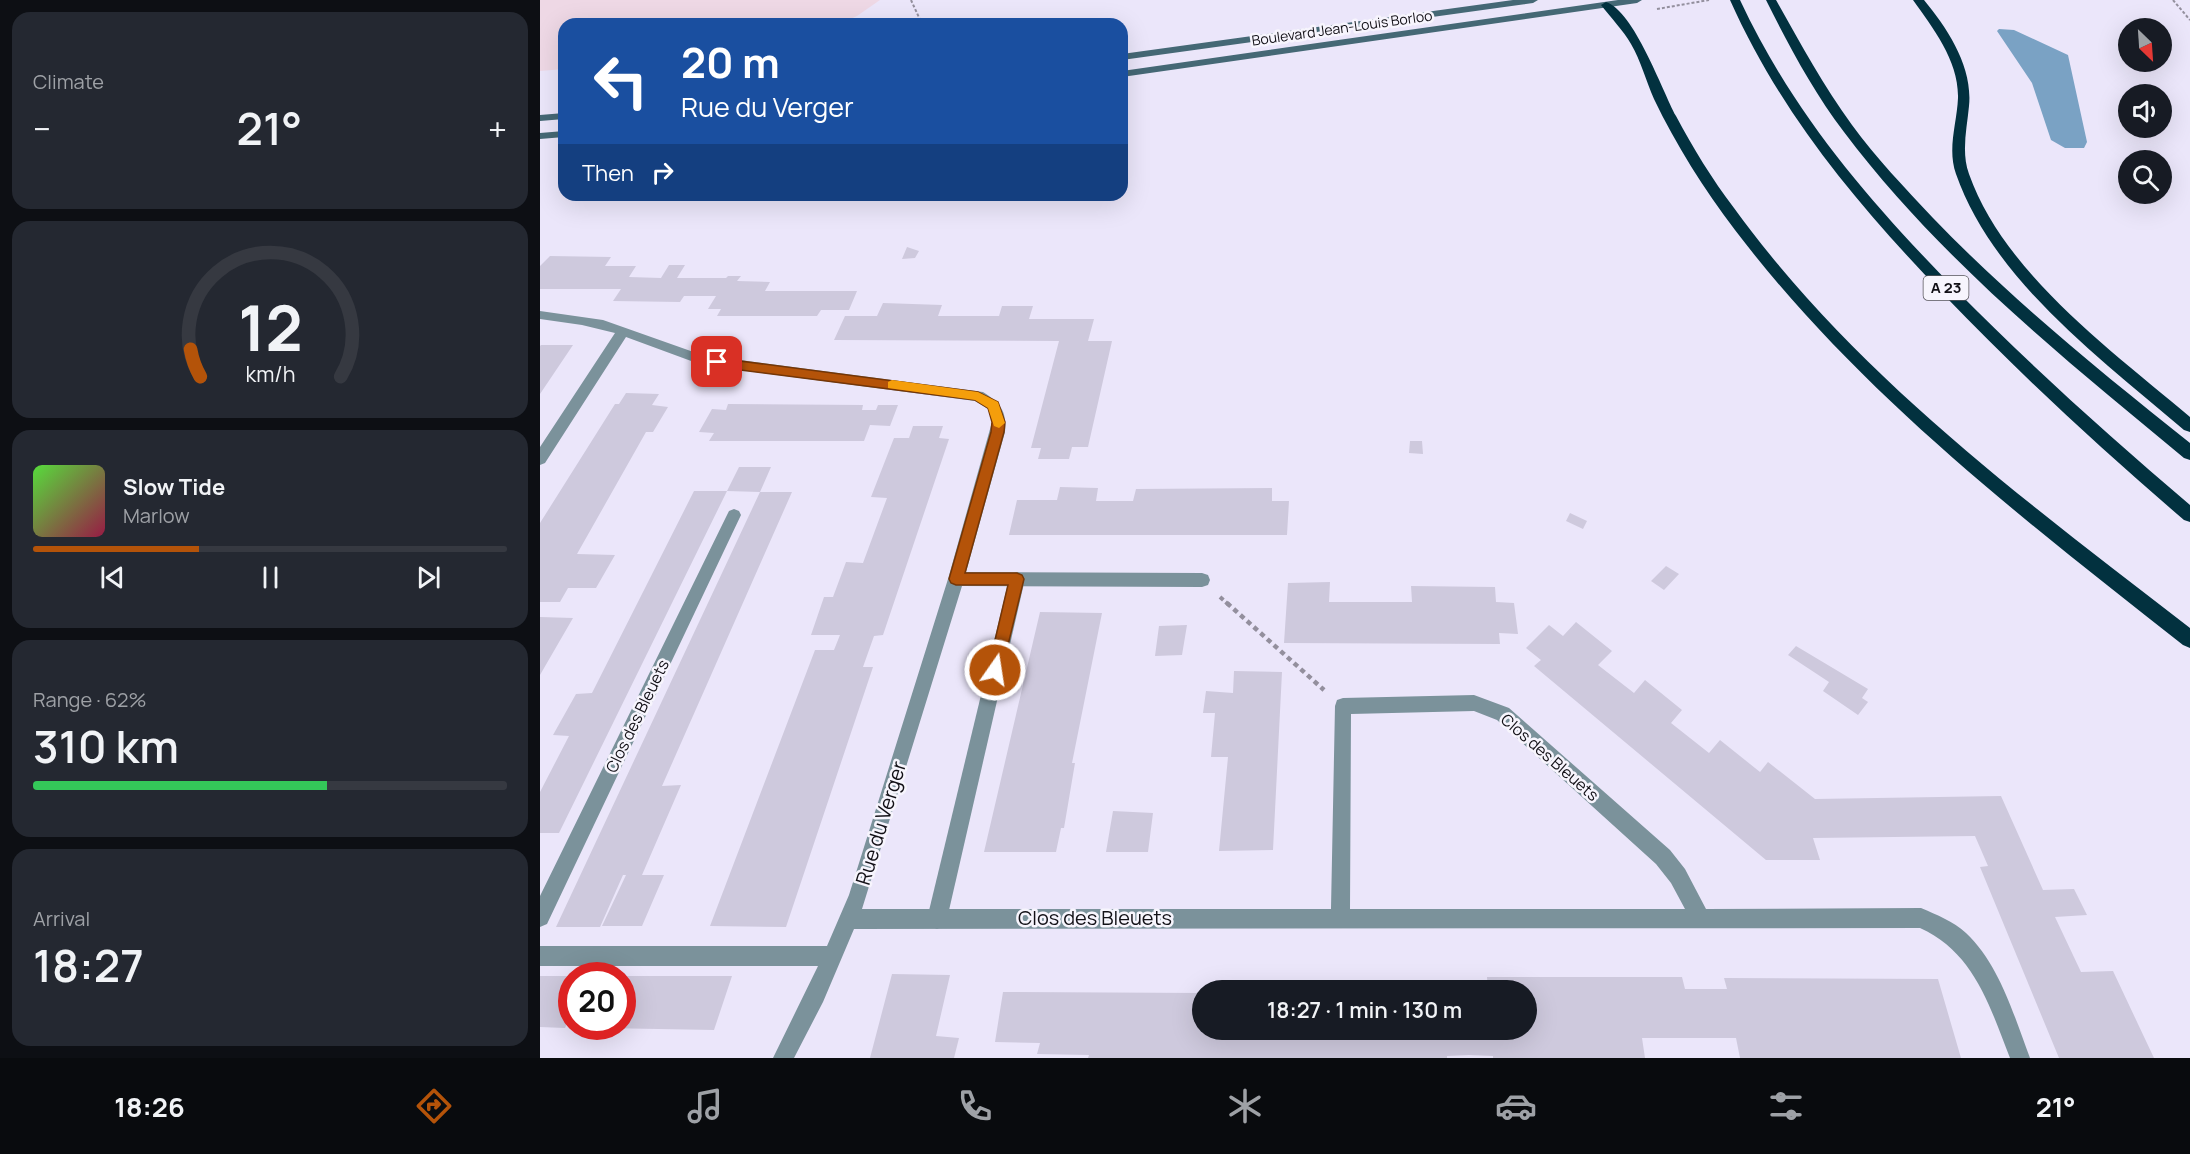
<!DOCTYPE html>
<meta charset="utf-8">
<style>
:root{--surface:#171b24;--page:#242831;--text:#f1f3f6;--muted:#9ea1a6;--line:#363941;--accent:#b45309}
body{margin:0;font-family:Manrope,sans-serif;background:var(--page);color:var(--text);height:100vh;display:flex;flex-direction:column;font-size:22px;white-space:nowrap}
*{box-sizing:border-box;margin:0}
p{font-size:20px;color:var(--muted)}
.icon{flex:none;width:33px;height:33px;fill:none;stroke:currentColor;stroke-width:2;stroke-linecap:round;stroke-linejoin:round}
.map{position:relative;flex:1;overflow:hidden}
.side{display:flex;flex-direction:column;gap:12px;padding:12px;background:#0d0f14;width:540px}
.side>*{flex:none}
.hud{position:absolute;left:18px;top:18px;width:570px;height:183px;border-radius:18px;box-shadow:0 6px 24px #0002;background:#1a4fa0;color:#fff;overflow:hidden}
.needle{width:39px;rotate:155deg}
.controls{position:absolute;left:1578px;top:18px;display:grid;gap:12px}
.controls a{display:grid;place-items:center;width:54px;height:54px;border-radius:50%;background:var(--surface);box-shadow:0 6px 24px #0002;font-size:30px}
.speed{position:absolute;left:18px;top:962px;display:flex;gap:12px;font-size:30px;font-weight:700;text-align:center}
.speed>*{display:grid;place-content:center;width:78px;height:78px;border-radius:50%;background:var(--surface);box-shadow:0 6px 24px #0002;line-height:1}
.speed .limit{border:9px solid #d22;background:#fff;color:#111}
.pin{position:absolute;display:grid;place-items:center;width:51px;height:51px;color:#fff;margin:-26px;border-radius:12px;box-shadow:0 3px 9px #0006}
.me{position:absolute;width:66px;margin:-33px;rotate:13deg;stroke-linejoin:round;filter:drop-shadow(0 0 4px #0008)}
.turn{display:flex;align-items:center;gap:21px;height:126px;padding:0 24px;font-size:27px}
.turn .icon{width:78px;height:78px;stroke-width:2.5}
.turn b{display:block;font-size:42px;line-height:51px}
.then{display:flex;align-items:center;height:57px;padding:0 24px;background:#0003;gap:12px;font-size:22px}
.big{font-size:45px;font-weight:600;line-height:1.1}
.side .widget{flex:1;display:flex;flex-direction:column;justify-content:center;gap:9px;min-width:0;padding:0 21px;border-radius:18px;background:var(--page)}
.side .dial{align-items:center;gap:0}
.dial svg{height:156px;overflow:visible;fill:none;stroke:var(--line);stroke-width:7;stroke-linecap:round;text-anchor:middle}
.dial text{fill:var(--text);stroke:none}
.song{display:flex;align-items:center;gap:18px}
.cover{width:72px;height:72px;border-radius:9px;background:linear-gradient(135deg,hsl(110 70% 55%),hsl(340 70% 35%))}
.played{height:6px;border-radius:3px;background:linear-gradient(90deg,var(--accent) 35%,var(--line) 35%)}
.keys{display:flex;justify-content:space-around;direction:ltr}
.heat{display:flex;justify-content:space-between;align-items:center;font-size:33px;direction:ltr}
.charge{height:9px;border-radius:4px;background:linear-gradient(90deg,#34c759 62%,var(--line) 0)}
.trip{position:absolute;left:652px;top:980px;width:345px;height:60px;border-radius:30px;background:var(--surface);box-shadow:0 6px 24px #0002;font-weight:600;line-height:60px;text-align:center}
.tabs{display:flex;height:96px;justify-content:space-around;align-items:center;background:#090b0e;color:var(--muted)}
.tabs .icon{width:42px;height:42px}
.tabs .on{color:var(--accent)}
.tabs b{font-size:27px;color:var(--text)}
main{display:flex;flex:1;min-height:0}
.map>svg:first-child{display:block}
</style>
<main>
<section class="side">
<div class="widget"><p>Climate</p>
<div class="heat"><a>−</a><b class="big">21°</b><a>+</a></div>
</div>
<div class="widget dial"><svg viewBox="0 0 100 80">
<path d="M14 69A42 42 0 1 1 86 69"/>
<path d="M14 69A42 42 0 0 1 9 55" stroke="#b45309"/>
<text x="50" y="56" font-size="32" font-weight="700">12</text>
<text x="50" y="72" font-size="11">km/h</text>
</svg></div>
<div class="widget">
<div class="song"><i class="cover"></i><div><b>Slow Tide</b><p>Marlow</p></div></div>
<div class="played"></div>
<div class="keys"><svg class="icon" aria-label="previous" viewBox="0 0 24 24"><path d="M18 5L8 12l10 7zM5 5v14"/></svg><svg class="icon" aria-label="pause" viewBox="0 0 24 24"><path d="M8 5v14M16 5v14"/></svg><svg class="icon" aria-label="next" viewBox="0 0 24 24"><path d="M6 5l10 7-10 7zM19 5v14"/></svg></div>
</div>
<div class="widget"><p>Range · 62%</p><b class="big">310 km</b><div class="charge"></div></div>
<div class="widget"><p>Arrival</p><b class="big">18:27</b></div>
</section>
<div class="map">
<svg width="1650" height="1058" viewBox="0 0 1650 1058">
<rect width="100%" height="100%" fill="#ebe6fa"/>
<path fill="#eed8e5" d="M0,0H340L317,16L299,24H24V69L0,71Z"/>
<path fill="#7aa2c4" d="M1459,29L1474,30L1528,55L1547,142L1544,148H1525L1511,140L1492,83L1457,31Z"/>
<path fill="#cec9dd" d="M367,247L379,251L375,258L362,259Z
M10,256L71,257L65,266H96L89,277L121,278L129,265H145L137,278H186L188,276H201L197,281L230,282L225,291H317L309,310H281L277,316H177L181,309H168L176,296H144L140,302L73,301L81,289H0V266Z
M343,303L402,305L398,316H459L462,306H493L489,319H554L548,341H572L548,447H532L529,459H498L501,448H491L519,341L294,340L305,316H337Z
M1,345H33L0,394V346Z
M86,393L119,394L112,405L128,407L113,432H106L37,554L75,555L56,588H28L20,602H0V523L75,404H79Z
M188,404L323,405L322,410H336L338,405H358L350,426L330,425L324,441H169L174,433L159,432L172,409L186,410Z
M373,426H403L399,438L409,439L343,635L334,636L323,667H333L246,927L170,926L275,650H294L300,635H271L284,597H293L306,562L323,563L347,498L331,497L354,438H369Z
M870,441H882L883,454L869,453Z
M199,467H231L220,492H252L122,786L141,785L102,875H124L102,926H62L86,875H83L60,927H16L220,492L187,491Z
M520,487L558,488L556,501H593L596,489L732,488V501H749L747,535H469L477,500H517Z
M154,491H187L19,833H0V792L29,736L13,735L36,694L52,693Z
M1030,513L1047,521L1043,529L1026,521Z
M1126,566L1139,574L1124,590L1111,581Z
M790,582L789,602H872L871,586L955,587L956,602L974,603L978,634L959,633L960,644L744,643L748,583Z
M500,612L562,613L532,763H535L524,828H521L516,852H444Z
M0,617L33,618L0,675Z
M1036,622L1072,651L1058,665L1094,693L1105,680L1142,710L1131,723L1169,753L1180,740L1220,772L1228,762L1275,799L1461,796L1503,890L1534,889L1547,915L1515,917L1541,972L1573,971L1614,1058H1519L1440,867L1448,866L1435,836L1273,838L1280,860H1226L994,666L1001,660L986,648L1009,625L1023,636Z
M647,625L642,655L615,656L619,626Z
M1256,646L1328,689L1322,698L1328,702L1318,715L1283,691L1289,682L1248,655Z
M694,671L742,672L733,850L679,851L688,757H671L675,713H663L666,691L693,693Z
M573,811L613,813L608,852H566Z
M352,974L410,975L396,1036L419,1038L414,1058H330Z
M0,976H32V1012L25,1028L0,1027Z
M82,976H192L174,1030L63,1028V1026H82Z
M947,977H1142L1145,989H1187L1184,978L1398,979L1421,1058H1200L1196,1038H1102L1105,1058H953V1056L929,1055L907,1056V1058H548L549,1055L497,1054L500,1043L455,1042L463,992L663,993V1029H987V990H948Z"/>
<g fill="none" stroke-linecap="round" stroke-linejoin="round">
<path stroke="#938f9d" stroke-width="2" stroke-dasharray="3 2" stroke-linecap="butt" d="M371,0L382,24
M1633,0L1650,20
M1117,9L1169,0"/>
<path stroke="#938f9d" stroke-width="4" stroke-dasharray="4.5 3" stroke-linecap="butt" d="M680,597L689,605"/>
<path stroke="#938f9d" stroke-width="4.5" stroke-dasharray="5 4" stroke-linecap="butt" d="M687,603L784,690"/>
<path fill="#7b929b" fill-rule="evenodd" d="M477,572L483,574L485,579L407,919L404,926L397,929L390,926L387,919L469,579L471,574Z"/>
<path fill="#7b929b" fill-rule="evenodd" d="M0,311L63,320L162,355L443,392C460,403 467,410 465,432L426,572L662,573L668,575L670,580L668,585L662,587L422,586L322,909H791L795,706L797,700L803,698L934,695L969,708L1130,850L1145,869L1166,909L1381,908C1397,915 1413,921 1426,933C1460,965 1474,1016 1490,1058H1470C1450,1007 1434,952 1380,928L314,929L283,1002L254,1058H233L278,966H0V946H287L309,895L408,579L452,422L448,409L435,401L162,365L86,337L5,463L0,465V447L75,333L42,325L0,319ZM934,711L957,720L1116,864L1131,883L1145,909H810L811,714Z
M194,509L199,511L201,515L7,924L0,927V896L187,515L189,511Z"/>
<path fill="#456875" fill-rule="evenodd" d="M973,0H998L993,3L582,60V54Z
M1078,0H1102L1097,3L582,77V71Z
M24,113V119L0,121V115Z
M24,131V137L0,139V133Z"/>
<path fill="#02313f" fill-rule="evenodd" d="M1190,0H1200C1254,115 1328,200 1416,290C1490,365 1569,436 1650,505V522L1644,520C1561,449 1481,375 1405,296C1318,205 1242,116 1190,0Z
M1226,0H1236C1260,43 1283,85 1312,125C1336,158 1365,188 1393,218C1472,300 1561,372 1650,443V460L1644,458C1523,358 1399,258 1304,132C1273,91 1249,46 1226,0Z
M1373,0H1384C1408,29 1433,67 1429,106C1427,128 1421,152 1429,174C1464,273 1572,351 1650,417V432L1644,430C1562,360 1453,280 1416,174C1407,149 1417,123 1418,98C1419,61 1393,28 1373,0Z
M1066,2C1094,11 1122,90 1136,116C1153,148 1172,179 1194,208C1316,376 1487,502 1650,628V648L1643,645C1483,519 1319,393 1195,230C1164,189 1136,145 1114,99C1106,81 1101,61 1091,44C1083,30 1071,18 1061,5Z"/>
</g>
<path fill="#b45309" stroke="#753606" stroke-width="1.5" d="M177,358L438,392L458,402L465,422L464,432L425,573H477L482,575L484,579L461,674L455,677L450,674L448,670L468,585H416L411,583L409,579L451,432L452,422L448,408L435,400L177,367L171,362Z"/>
<path fill="#f59e0b" d="M352,380L438,392L458,402L465,423L459,428L454,426L448,408L435,400L348,388V382Z"/>
<g text-anchor="middle" stroke-width="5" stroke-linejoin="round" paint-order="stroke">
<g font-size="14" fill="#121016" stroke="#f7f5fd">
<text transform="translate(802 28) rotate(-8)" y="5">Boulevard Jean-Louis Borloo</text>
</g>
<rect fill="#f7f5fd" stroke="#57555b" stroke-width="1.5" x="1383.5" y="276" width="45" height="24" rx="4.5"/>
<g font-size="15" font-weight="bold" fill="#121016">
<text x="1406" y="293">A 23</text>
</g>
<g font-size="16" fill="#121016" stroke="#f7f5fd">
<text transform="translate(97 716) rotate(-64)" y="6">Clos des Bleuets</text>
<text transform="translate(1010 757) rotate(41)" y="6">Clos des Bleuets</text>
</g>
<g font-size="20" fill="#121016" stroke="#f7f5fd">
<text transform="translate(341 823) rotate(-73)" y="7">Rue du Verger</text>
<text x="555" y="925">Clos des Bleuets</text>
</g>
</g>
</svg>
<div class="controls">
<a><svg class="needle" viewBox="-14 -14 28 28"><path d="M0-13l5 13h-10z" fill="#e53935"/><path d="M0 13l5-13h-10z" fill="#9ea1a6"/></svg></a>
<a><svg class="icon" aria-label="sound" viewBox="0 0 24 24"><path d="M4 9h4l5-4v14l-5-4H4zM17 9q2 3 0 6"/></svg></a>
<a><svg class="icon" aria-label="search" viewBox="0 0 24 24"><circle cx="10" cy="10" r="6"/><path d="M15 15l6 6"/></svg></a>
</div>
<div class="speed"><div class="limit">20</div></div>
<div class="pin" style="left:177px;top:362px;background:#d93025"><svg class="icon" aria-label="arrive" viewBox="0 0 24 24"><path d="M6 21V4h12l-3 4 3 4H6"/></svg></div>
<svg class="me" style="left:455px;top:670px" viewBox="-20 -20 40 40"><circle r="17" fill="#b45309" stroke="#fff" stroke-width="3"/><path d="M0-11L8 9 0 5-8 9z" fill="#fff"/></svg>
<div class="trip">18:27 · 1 min · 130 m</div>
<div class="hud">
<div class="turn"><svg class="icon" aria-label="left" viewBox="0 0 24 24"><path d="M17 20v-9H6M10 6l-5 5 5 5"/></svg><div><b>20 m</b>Rue du Verger</div></div>
<div class="then">Then<svg class="icon" aria-label="right" viewBox="0 0 24 24"><path d="M7 20v-9h11M14 6l5 5-5 5"/></svg></div>
</div>
</div>
</main>
<nav class="tabs">
<b>18:26</b>
<svg class="icon on" aria-label="directions" viewBox="0 0 24 24"><path d="M12 3l9 9-9 9-9-9zM9 14v-3h6M13 9l2 2-2 2"/></svg>
<svg class="icon" aria-label="music" viewBox="0 0 24 24"><path d="M9 18V5l10-2v13"/><circle cx="6" cy="18" r="3"/><circle cx="16" cy="16" r="3"/></svg>
<svg class="icon" aria-label="phone" viewBox="0 0 24 24"><path d="M5 4h4l2 5-3 2q2 4 5 5l2-3 5 2v4C11 20 4 13 5 4z"/></svg>
<svg class="icon" aria-label="climate" viewBox="0 0 24 24"><path d="M12 3v18M4 7l16 10M4 17L20 7"/></svg>
<svg class="icon" aria-label="car" viewBox="0 0 24 24"><path d="M5 17H2v-5l4-1 3-4h7l3 4 3 1v5h-3M9 17h6M6 11h13"/><circle cx="7" cy="17" r="2"/><circle cx="17" cy="17" r="2"/></svg>
<svg class="icon" aria-label="filters" viewBox="0 0 24 24"><path d="M4 7h16M4 17h16"/><circle cx="9" cy="7" r="2"/><circle cx="15" cy="17" r="2"/></svg>
<b>21°</b>
</nav>
